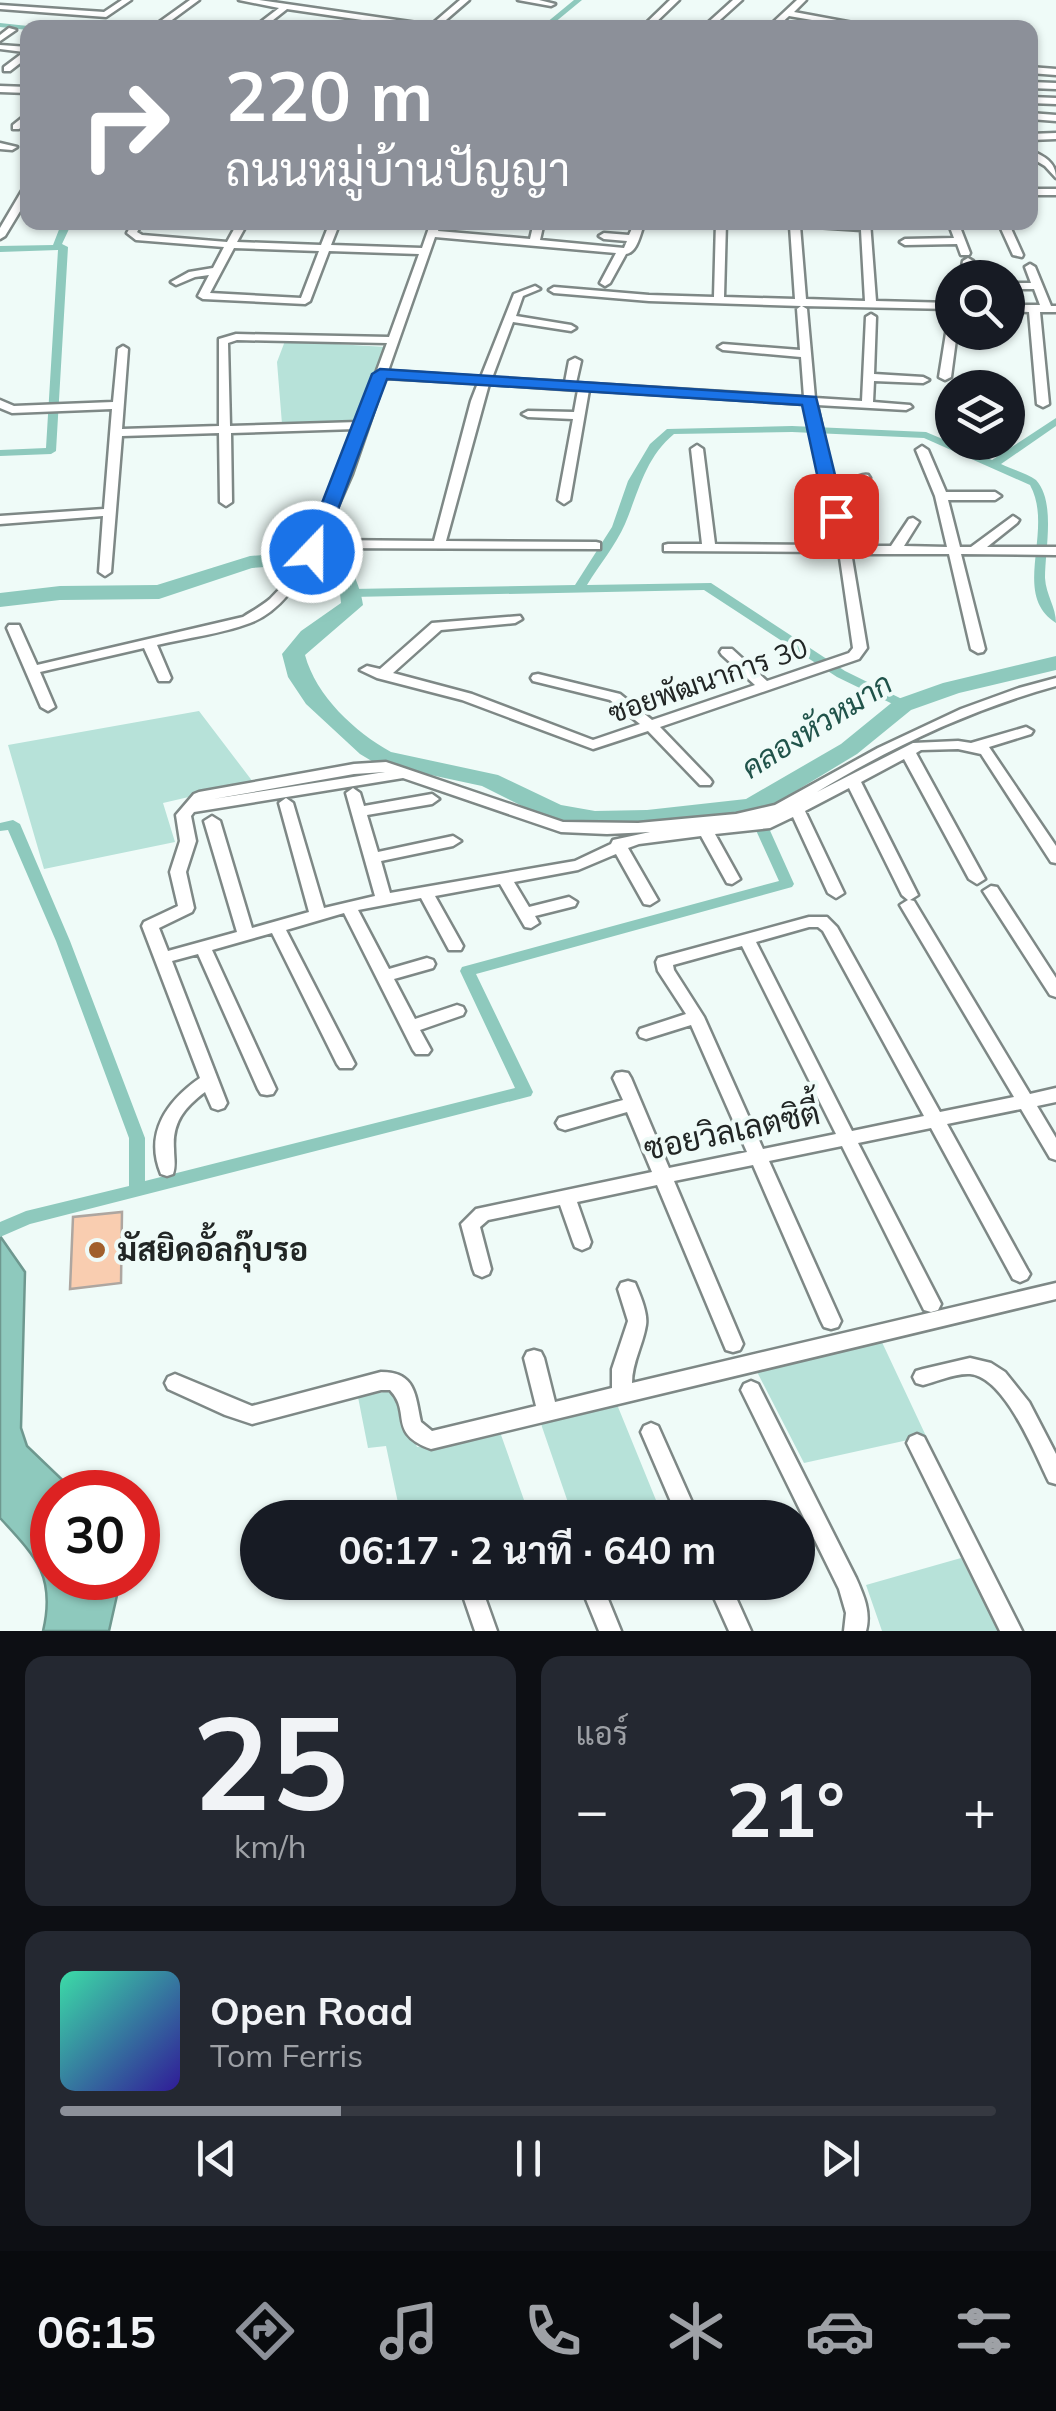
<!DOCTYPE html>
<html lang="th">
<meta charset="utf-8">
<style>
:root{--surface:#171b24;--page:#242831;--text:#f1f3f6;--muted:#9ea1a6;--line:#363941;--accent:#8c9099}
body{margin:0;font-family:Mulish,Sarabun,sans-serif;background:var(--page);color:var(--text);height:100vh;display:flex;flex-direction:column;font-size:38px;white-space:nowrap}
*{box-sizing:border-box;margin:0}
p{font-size:32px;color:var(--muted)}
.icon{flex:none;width:55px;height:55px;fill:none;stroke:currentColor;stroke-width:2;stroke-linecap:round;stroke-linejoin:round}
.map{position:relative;height:1631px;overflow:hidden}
.details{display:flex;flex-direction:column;gap:25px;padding:25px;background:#0d0f14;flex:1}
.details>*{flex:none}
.guide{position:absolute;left:20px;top:20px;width:1018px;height:210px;border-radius:20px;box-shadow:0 2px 8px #0004;background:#8c9099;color:#fff;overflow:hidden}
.fabs{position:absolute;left:935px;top:260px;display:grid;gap:20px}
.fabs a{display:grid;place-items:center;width:90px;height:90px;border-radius:50%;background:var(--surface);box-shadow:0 2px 8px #0004;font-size:50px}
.speed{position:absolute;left:30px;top:1470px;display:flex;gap:20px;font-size:50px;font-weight:700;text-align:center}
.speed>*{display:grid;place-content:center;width:130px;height:130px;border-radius:50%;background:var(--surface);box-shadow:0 2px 8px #0004;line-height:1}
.speed .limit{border:15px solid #d22;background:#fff;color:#111}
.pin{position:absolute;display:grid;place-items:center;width:85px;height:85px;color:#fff;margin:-42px;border-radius:20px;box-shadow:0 5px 15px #0006}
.me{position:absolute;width:110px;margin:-55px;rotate:22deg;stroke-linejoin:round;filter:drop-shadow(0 0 8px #0008)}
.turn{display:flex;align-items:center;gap:35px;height:210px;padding:0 40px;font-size:45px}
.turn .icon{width:130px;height:130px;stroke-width:2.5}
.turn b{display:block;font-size:70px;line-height:85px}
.big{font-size:75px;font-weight:700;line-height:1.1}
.details .card{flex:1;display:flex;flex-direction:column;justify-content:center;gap:15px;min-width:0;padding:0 35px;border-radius:20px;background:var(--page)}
.details .dial{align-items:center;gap:0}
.dial b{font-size:130px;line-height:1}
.song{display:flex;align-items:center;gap:30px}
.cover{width:120px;height:120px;border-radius:15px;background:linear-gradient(135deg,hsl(160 70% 55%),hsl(250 70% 35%))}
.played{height:10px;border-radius:5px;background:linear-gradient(90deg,var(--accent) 30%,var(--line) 30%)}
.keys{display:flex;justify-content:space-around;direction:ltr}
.heat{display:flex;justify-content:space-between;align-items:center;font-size:55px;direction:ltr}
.details .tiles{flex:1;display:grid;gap:25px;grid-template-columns:1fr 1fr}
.card:last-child{grid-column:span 2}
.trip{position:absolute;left:240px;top:1500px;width:575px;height:100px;border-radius:50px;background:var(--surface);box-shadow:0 2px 8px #0004;font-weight:700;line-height:100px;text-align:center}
.tabs{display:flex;height:160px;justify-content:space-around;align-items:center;background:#090b0e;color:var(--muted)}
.tabs .icon{width:70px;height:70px}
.tabs .on{color:var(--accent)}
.tabs b{font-size:45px;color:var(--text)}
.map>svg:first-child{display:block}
</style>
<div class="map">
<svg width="1056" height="1631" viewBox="0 0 1056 1631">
<rect width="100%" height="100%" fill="#effbf8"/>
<path fill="#b7e2d9" d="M285,341L386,347L358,421L282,424L277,362Z
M199,711L253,782L163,803L175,842L44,869L8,745Z
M880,1338L926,1436L804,1463L755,1368Z
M399,1389L417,1447L500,1432L530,1517H401L386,1446L368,1448L358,1397Z
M616,1402L658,1505L611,1517H573L541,1424Z
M961,1558L999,1631H882L866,1585Z"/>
<path fill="#8ec9bd" stroke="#6e988f" stroke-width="2.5" d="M0,1236L25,1272L21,1428L27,1446L75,1492H52V1578H115L118,1591L109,1631H43C56,1576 35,1556 0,1518Z"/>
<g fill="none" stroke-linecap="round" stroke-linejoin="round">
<path fill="#8ec9bd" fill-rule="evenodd" d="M574,0H582L548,28H540Z
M0,23L28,26L31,28H28V30L0,27Z
M66,222H77L69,229L62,244L68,247L56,451L51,454L0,456V450L46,448L58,250L0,252V246L53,245L60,227Z
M1056,418V426L1001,464C1011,469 1027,473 1036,480C1056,502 1045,549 1045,578C1046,595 1056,607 1056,623C1010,594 1055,530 1030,485L924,438L792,432L674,434C645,458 639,491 625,524C616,545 599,565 587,585L711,583L845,671L908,702L909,705L903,709L837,677L704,590L351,597L345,593L351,589L575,585L612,527L628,481L650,444L667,429L792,426L926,432L992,460Z
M752,802L759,806L794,884L792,887L476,974L533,1092L531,1096L30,1224L0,1237V1222L26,1211L129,1186V1138L56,941L8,830L0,831V823L13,820L20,824L70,941L145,1138V1181L515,1088L460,971L462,967L779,881L745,806Z"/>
<path fill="#8ec9bd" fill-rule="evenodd" d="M331,550C348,556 361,587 363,605L305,655C316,696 355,732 391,752L498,775L561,805L595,811L647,810L746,799L841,744L895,700L943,683L1056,656V670L959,693L911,710L857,754L761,812L647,826L595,827L546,818L482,786L375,763L360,754L306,704L288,677L282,654L301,631L341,603L340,593L324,563L252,568L159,599L60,600L0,607V593L60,586L157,585L250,556Z"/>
</g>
<path fill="#f9cdb0" stroke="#aea6a0" stroke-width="2.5" d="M122,1212L121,1283L70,1289L73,1217Z"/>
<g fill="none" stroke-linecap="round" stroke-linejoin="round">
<g stroke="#7e8886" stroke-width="5">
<path id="street" d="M122,0H131L106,17L0,9V5L104,12Z
M190,0H199L161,28H151Z
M239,0H259L431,25L460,0H469L439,26L441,28H417L287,9L263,28H253L279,8Z
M518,0H539L555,4L551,6Z
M670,0H679L650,28H641Z
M733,0H742L711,28H702Z
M797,0H806L794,12L880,28H858L789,16L776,28H767Z
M9,28L16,30L0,41V35Z
M0,45L28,47V57L10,71H4V67L24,52L0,49Z
M1030,67L1056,69V75L1030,73Z
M1030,82L1056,83V89L1030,88Z
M0,86L28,87V93L0,92Z
M1030,97L1056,98V104L1030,103Z
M28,113V121L19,129H13V125Z
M1030,113L1056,115V121L1030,119Z
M1056,133V139L1030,140V134Z
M0,143L17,147L12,150L0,149Z
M1030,150C1044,156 1056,162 1056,178L1045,166L1030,157Z
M28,186V198L5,236L0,239V228L23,189Z
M1030,189H1056V195H1030Z
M133,222H143L137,232L142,235L227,242L238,222H248L237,242L321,245L330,222H340L331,245L422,248L431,222H441L438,231L530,239L534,222H544L540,240L624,248L627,241L604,239L599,236L604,233L629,235L635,222H645C640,233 638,252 626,254L610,283L605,286L600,283L616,253L435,237L388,371L481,377L514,294L535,286L540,289L523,296L516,316L571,325L576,328L571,331L513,322L492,378L565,382L569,361L575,358L581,361L576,383L804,397L801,357L723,350L718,347L723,344L800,350L797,309L801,306L649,301L554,293L549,290L554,287L649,295L714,297L716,222H726L724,297L795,299L790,226L768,222H870L876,301L952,303V309L802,306L807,309L815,398L862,401L866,317L871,314L876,317L874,374L923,377L929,380L923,383L874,381L873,402L910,405L912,407L906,410L817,405L835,488C847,486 857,473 868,475L870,478L853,492L837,495L847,540L845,543L841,544L835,540L805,404L589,390L570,500L564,504L558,500L573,419L528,417L522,414L528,411L574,412L578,390L489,384L446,541L596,542L600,543V549L319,548C302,576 283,611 250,623C222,634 186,638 157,645L171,678L169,681H159L144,648L40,672L55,707L48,711L41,707L7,628L9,625H19L37,665L243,617C252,611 262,606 270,599C315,555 336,486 356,429L231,433L232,502L226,506L220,502L219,433L122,436L111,572L105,576L99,572L103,516L0,524V516L104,509L112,409L12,413L0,408V400L14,406L113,402L118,349L123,346L128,349L122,429L219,426V339L236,334L389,337L419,254L329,251L310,301L305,304L203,299L198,296L209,275L195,277L176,285L171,282L189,272L213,268L224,247L136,240L127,233ZM800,226L861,230L865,301L806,299ZM234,248L319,251L301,298L210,293ZM237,340L387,343L358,422L230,426L228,343ZM385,378L478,383L471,401L434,541L323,540L352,474Z
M948,222H958L970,253L969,255H961L957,244L905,245L900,242L905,239L954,238Z
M998,222H1008L1023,255L1022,257L1013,255Z
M968,258L973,261L970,278H960L963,261Z
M1030,264L1035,267L1051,306H1056V312H1040L1049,404L1043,407L1037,404L1029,312L1008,311V305H1040L1034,289H1008V283H1031L1025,267Z
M952,324V332H957L951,377L945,380L939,377L947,327Z
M697,445L703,449L715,544L826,545L830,546V552L664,551V545L668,544H702L691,449Z
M922,446L928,450L946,492H995L1001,496L995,500H948L960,547H971L1013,516L1019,520L1017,523L987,547H1056V555L961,554L985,649L983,652L978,653L971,649L949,554H858L852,550L858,546H891L909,519L913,518L919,522L904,546L947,547L935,496L916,450Z
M846,554L852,558L867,648L859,659L660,727L710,779L712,782L710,785H700L648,731L593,749L462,700L377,678L360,670L367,666L380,669L432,623L520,616L522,619L515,623L441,630L393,673L472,694L593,740L640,724L610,700L533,681L531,678L533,675L538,674L620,694L652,720L755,685L722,655L720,652L722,649H732L767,681L849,653L853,648L840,558Z
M1056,678V686C973,709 891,747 817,792L913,743L958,741L971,743L1026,727L1033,731L1031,734L989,747L1056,846V863L1051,862L981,754L958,749L921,750L916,753L985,879L977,884L969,879L904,759L861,782L918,895L910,900L914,901L1030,1094L1056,1088V1102L1037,1106L1056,1138V1160L1050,1158L1021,1109L947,1124L1027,1269L1030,1274L1027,1279L1020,1282L1013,1279L931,1128L858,1143L941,1304L938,1310L931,1312L924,1310L842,1146L769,1161L841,1321L838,1327L831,1329L824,1327L821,1321L753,1165L674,1181L743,1344L740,1350L733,1352L726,1350L657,1185L577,1202L591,1242L589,1247L582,1250L575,1247L573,1242L560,1205L488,1220L480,1227L491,1269L489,1274L482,1277L475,1274L473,1269L461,1224L476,1209L652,1172L627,1112L565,1130L559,1128L556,1123L559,1118L623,1100L613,1078L616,1073L622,1072L628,1073L631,1078L669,1168L747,1152L691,1025L646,1039L640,1037L638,1033L640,1029L686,1014L658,971L656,962L658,958L809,917H827L837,927L940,1112L1014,1097L900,905L908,900L902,895L849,788L805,811L844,893L836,898L828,893L793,817L770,828L715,834L740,879L732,884L727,883L701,836L639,844L628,848L658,900L650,905L644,904L616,854L578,870L514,882L529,907L569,897L577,902L575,906L535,916L539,923L531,928L525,927L500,884L435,896L463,946L461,950H449L421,898L358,910L389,969L427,958L433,960L435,964L433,968L394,979L415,1019L457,1005L463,1007L465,1011L463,1015L420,1030L431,1050L428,1054H416L413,1050L344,913L286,930L355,1064L352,1068H340L337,1064L272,933L212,950L276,1089L273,1094L267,1095L261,1094L258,1089L198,954L172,961L227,1103L224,1108L218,1110L212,1108L205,1092C185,1107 172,1122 174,1149C174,1159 176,1165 173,1174L167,1176L161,1174C144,1133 167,1101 200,1078L142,926L144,922L178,906L170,872L180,841L176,815L194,794L199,792L354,764L386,762L563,822L638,823L736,814L775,805L878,748L961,709L1019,688ZM385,772L213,799L354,774ZM403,778L561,832L607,834L650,832L613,840L611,844L575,861L390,893L381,861L453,846L461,841L453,836L378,852L367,815L432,804L439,799L432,794L364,806L360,793L353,788L346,793L375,896L324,908L293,803L286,798L279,803L309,912L252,928L220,821L212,816L204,821L237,932L168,951L159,928L192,912L194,908L186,872L196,841L191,816L194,812ZM809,927H818L823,931L924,1116L852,1131L756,942ZM742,946L836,1134L763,1149L704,1017L674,970L673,965Z
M991,886L997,887L1056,978V997L1050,995L983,891Z
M628,1281L635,1283C640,1295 648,1313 646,1325C643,1345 632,1362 632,1383L1056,1283V1299L431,1449C387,1433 412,1413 390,1390H381L252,1424L225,1415L168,1389L165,1383L168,1377L175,1374L252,1406L381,1372C416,1372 415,1395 421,1422L432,1431L536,1406L524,1358L527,1352L534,1350L541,1352L544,1358L555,1402L612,1388V1369L628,1321L618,1289L621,1283Z
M970,1358L991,1363L1005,1372L1029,1402L1056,1454V1484L1049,1482C1035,1454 1005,1377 970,1374C955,1373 938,1381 923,1385L916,1383L913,1377L916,1371L923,1369Z
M751,1381L758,1384L856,1578C864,1596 871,1612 866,1631H844L846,1613L839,1589L741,1390L744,1384Z
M651,1423L658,1426L699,1518H678L641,1432L644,1426Z
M917,1434L924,1437L1022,1631H1000L907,1443L910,1437Z
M579,1582H601L621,1631H599Z
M707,1582H729L751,1631H729Z
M473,1583L481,1586L497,1631H475L462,1593L465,1586Z"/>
</g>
<use href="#street" fill="#fff" fill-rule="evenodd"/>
</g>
<path fill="#1a73e8" stroke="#114b97" stroke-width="2.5" d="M380,369L816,397L845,516L836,522L826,516L802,405L387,379L322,552L312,558L306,557L303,552L372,374Z"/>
<circle fill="#a15f2b" stroke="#effbf8" stroke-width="4" cx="97" cy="1250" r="10"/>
<g text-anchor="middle" stroke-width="8" stroke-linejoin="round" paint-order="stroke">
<g font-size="28" fill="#222625" stroke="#effbf8">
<text transform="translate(708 680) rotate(-19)" y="10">ซอยพัฒนาการ 30</text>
</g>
<g font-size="30" font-style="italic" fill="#20534a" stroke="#effbf8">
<text transform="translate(817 726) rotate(-32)" y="10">คลองหัวหมาก</text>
</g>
<g font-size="32" fill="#222625" stroke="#effbf8">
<text transform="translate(732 1131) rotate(-12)" y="11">ซอยวิลเลตซิตี้</text>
</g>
<g font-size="32" font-weight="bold" fill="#222625" stroke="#effbf8" text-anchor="start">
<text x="117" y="1261">มัสยิดอั้ลกุ๊บรอ</text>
</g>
</g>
</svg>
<div class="fabs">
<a><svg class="icon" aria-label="search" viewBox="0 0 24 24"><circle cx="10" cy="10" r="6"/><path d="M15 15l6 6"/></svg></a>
<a><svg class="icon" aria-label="layers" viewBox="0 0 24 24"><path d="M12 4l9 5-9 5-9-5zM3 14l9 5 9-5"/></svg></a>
</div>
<div class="speed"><div class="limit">30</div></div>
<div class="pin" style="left:836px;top:516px;background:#d93025"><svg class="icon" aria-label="arrive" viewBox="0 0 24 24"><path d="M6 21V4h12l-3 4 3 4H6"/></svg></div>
<svg class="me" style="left:312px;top:552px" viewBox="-20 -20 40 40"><circle r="17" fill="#1a73e8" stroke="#fff" stroke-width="3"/><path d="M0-11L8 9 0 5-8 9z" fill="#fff"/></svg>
<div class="trip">06:17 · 2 นาที · 640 m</div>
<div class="guide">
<div class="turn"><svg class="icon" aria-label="right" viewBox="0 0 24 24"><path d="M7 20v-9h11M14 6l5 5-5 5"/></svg><div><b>220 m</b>ถนนหมู่บ้านปัญญา</div></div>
</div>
</div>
<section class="details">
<div class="tiles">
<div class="card dial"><b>25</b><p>km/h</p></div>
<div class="card"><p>แอร์</p>
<div class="heat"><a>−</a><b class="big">21°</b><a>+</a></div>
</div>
<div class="card">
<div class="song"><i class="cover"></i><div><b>Open Road</b><p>Tom Ferris</p></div></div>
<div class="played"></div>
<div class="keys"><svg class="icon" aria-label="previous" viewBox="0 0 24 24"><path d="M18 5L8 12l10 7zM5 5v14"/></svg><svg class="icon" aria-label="pause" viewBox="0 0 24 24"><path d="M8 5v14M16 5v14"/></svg><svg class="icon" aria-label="next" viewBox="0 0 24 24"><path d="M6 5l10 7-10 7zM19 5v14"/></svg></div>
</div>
</div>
</section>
<nav class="tabs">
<b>06:15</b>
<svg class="icon on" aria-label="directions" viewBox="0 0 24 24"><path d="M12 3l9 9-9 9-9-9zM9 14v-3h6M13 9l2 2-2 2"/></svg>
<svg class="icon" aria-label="music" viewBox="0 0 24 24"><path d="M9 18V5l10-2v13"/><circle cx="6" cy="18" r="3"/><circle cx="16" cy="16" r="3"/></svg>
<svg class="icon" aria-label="phone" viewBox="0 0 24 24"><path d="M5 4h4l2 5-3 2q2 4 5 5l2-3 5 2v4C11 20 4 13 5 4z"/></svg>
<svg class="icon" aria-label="climate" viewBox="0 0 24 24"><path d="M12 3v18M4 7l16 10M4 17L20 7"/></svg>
<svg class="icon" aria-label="car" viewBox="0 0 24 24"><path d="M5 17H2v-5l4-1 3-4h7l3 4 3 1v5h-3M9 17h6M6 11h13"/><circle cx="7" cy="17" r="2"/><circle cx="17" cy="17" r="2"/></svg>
<svg class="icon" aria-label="filters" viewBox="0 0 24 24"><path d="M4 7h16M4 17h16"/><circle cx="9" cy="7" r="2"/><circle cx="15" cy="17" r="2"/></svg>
</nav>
